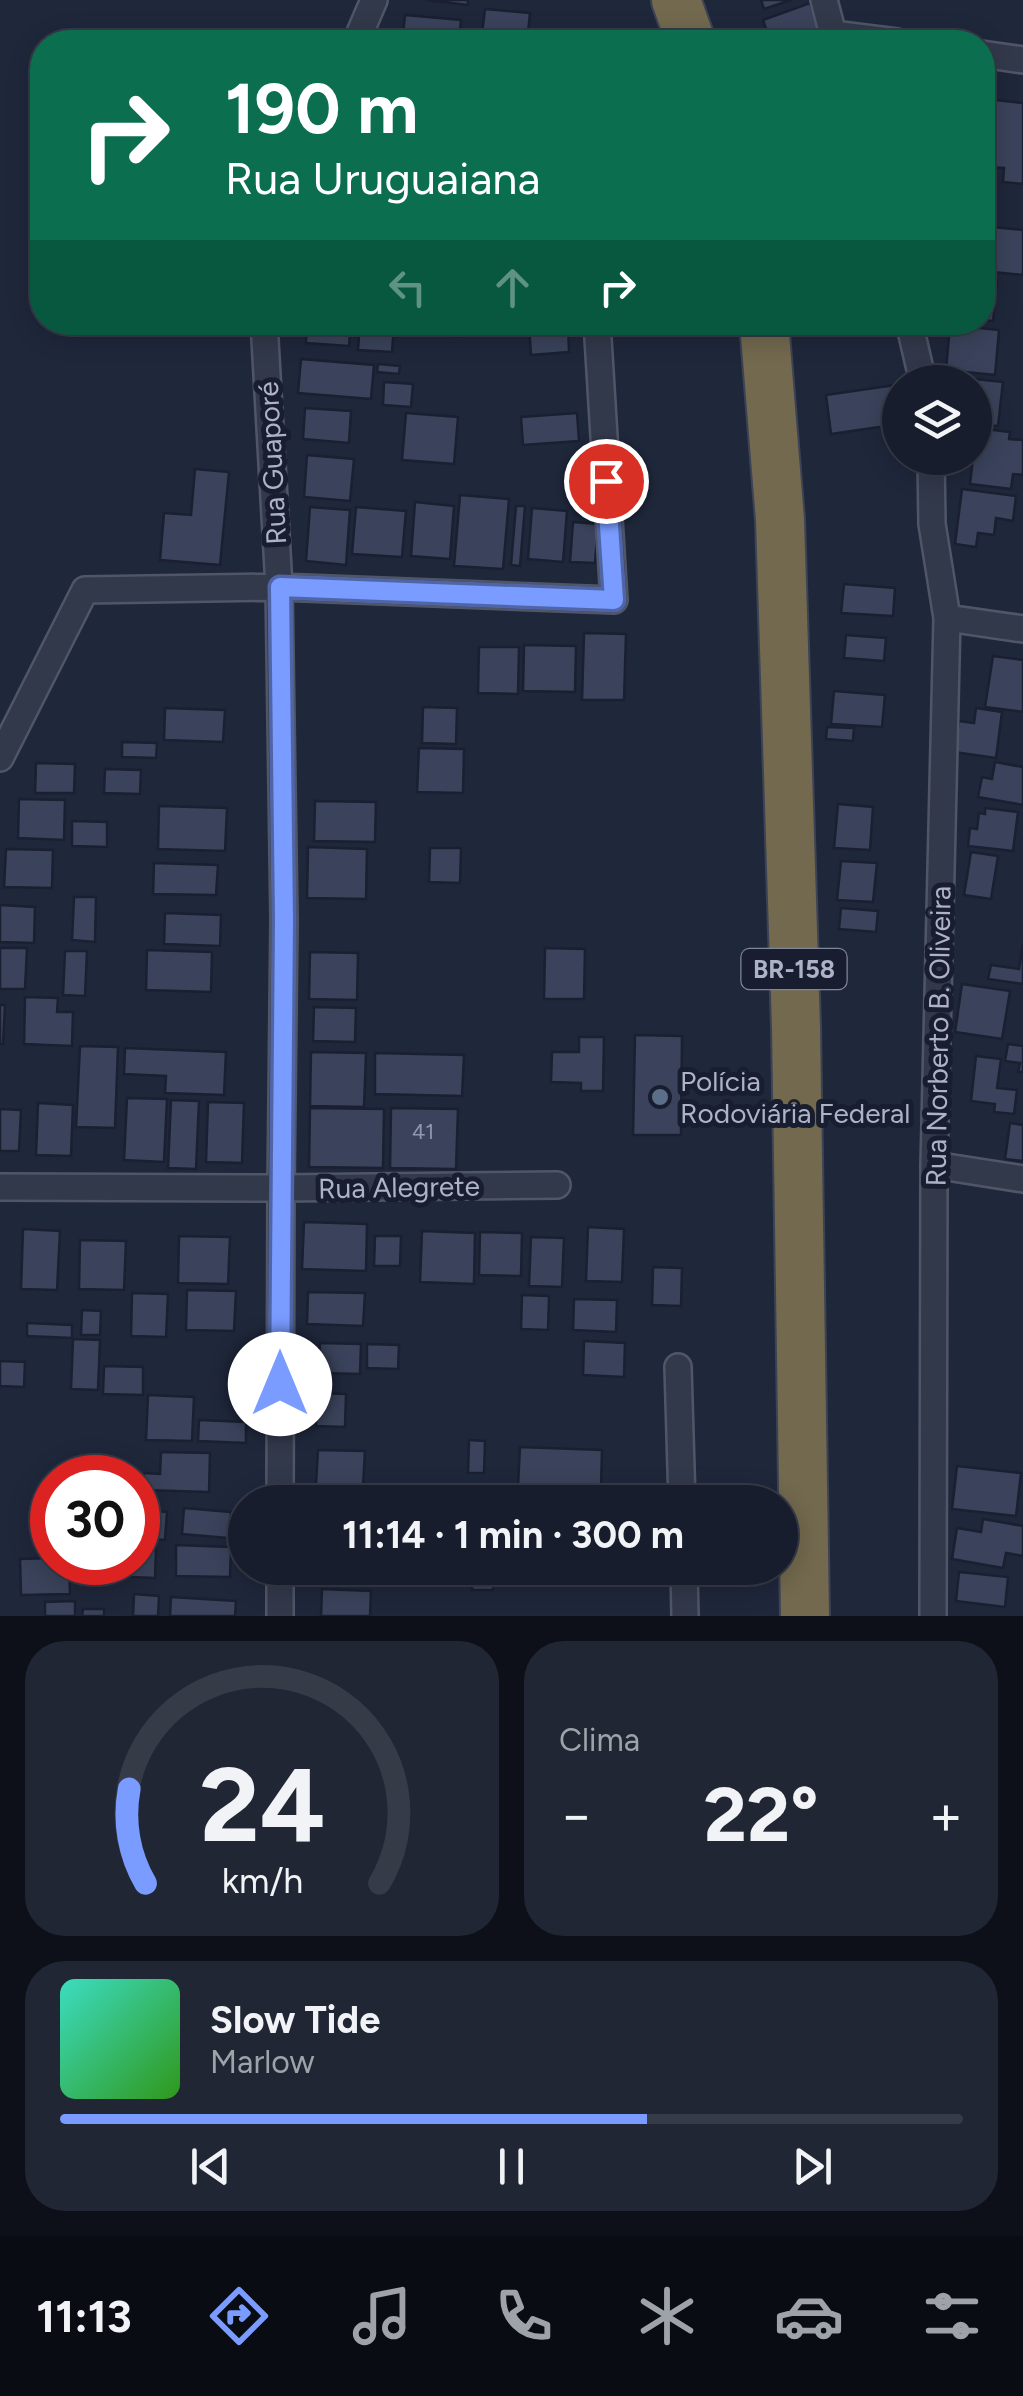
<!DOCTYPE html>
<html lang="pt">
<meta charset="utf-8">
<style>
:root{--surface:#171d2c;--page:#202634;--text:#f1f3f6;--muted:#9ea2a9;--line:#363b48;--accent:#7a9bff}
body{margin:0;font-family:Figtree,sans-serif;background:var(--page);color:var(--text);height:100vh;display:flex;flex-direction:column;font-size:38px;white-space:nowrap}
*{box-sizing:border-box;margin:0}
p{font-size:32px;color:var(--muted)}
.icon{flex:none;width:55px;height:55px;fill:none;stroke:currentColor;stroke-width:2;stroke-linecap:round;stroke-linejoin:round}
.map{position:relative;height:1616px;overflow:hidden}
.sheet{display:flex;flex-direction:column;gap:25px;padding:25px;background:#0d1018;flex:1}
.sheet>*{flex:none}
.banner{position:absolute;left:30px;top:30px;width:965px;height:305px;border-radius:40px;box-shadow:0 5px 25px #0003,0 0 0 2px var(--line);background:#0b6e4f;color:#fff;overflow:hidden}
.controls{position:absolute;left:882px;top:365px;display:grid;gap:20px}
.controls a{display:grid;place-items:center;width:110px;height:110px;border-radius:50%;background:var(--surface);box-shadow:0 5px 25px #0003,0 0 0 2px var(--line);font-size:50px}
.speed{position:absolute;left:30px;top:1455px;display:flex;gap:20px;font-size:50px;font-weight:700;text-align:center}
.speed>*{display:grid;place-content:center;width:130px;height:130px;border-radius:50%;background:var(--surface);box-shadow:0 5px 25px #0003,0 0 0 2px var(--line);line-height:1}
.speed .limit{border:15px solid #d22;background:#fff;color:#111}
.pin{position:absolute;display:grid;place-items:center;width:85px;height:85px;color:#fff;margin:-42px;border:5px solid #fff;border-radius:50%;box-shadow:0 2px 10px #0007}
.me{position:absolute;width:110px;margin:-55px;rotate:0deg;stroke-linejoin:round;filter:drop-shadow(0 0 8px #0008)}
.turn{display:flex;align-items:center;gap:35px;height:210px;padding:0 30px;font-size:45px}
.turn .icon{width:130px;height:130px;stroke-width:2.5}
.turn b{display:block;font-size:70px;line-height:85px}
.lanes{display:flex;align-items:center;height:95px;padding:0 30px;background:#0003;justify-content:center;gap:50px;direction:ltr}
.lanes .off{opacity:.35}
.big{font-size:75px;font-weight:700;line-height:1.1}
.sheet .tile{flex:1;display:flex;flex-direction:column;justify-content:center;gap:15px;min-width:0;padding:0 35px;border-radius:40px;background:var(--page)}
.sheet .dial{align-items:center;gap:0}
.dial svg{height:260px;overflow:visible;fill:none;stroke:var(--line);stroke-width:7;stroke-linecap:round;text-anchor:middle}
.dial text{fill:var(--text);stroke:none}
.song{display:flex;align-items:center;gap:30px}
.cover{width:120px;height:120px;border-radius:15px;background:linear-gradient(135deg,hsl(170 70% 55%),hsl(110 70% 35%))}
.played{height:10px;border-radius:5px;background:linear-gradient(90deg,var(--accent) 65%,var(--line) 65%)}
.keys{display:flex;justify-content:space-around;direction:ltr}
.heat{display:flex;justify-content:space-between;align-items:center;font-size:55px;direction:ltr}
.sheet .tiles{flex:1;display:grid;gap:25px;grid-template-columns:1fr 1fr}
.tile:last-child{grid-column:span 2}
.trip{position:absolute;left:228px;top:1485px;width:570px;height:100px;border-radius:50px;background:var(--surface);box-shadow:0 5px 25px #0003,0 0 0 2px var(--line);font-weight:700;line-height:100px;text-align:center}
.dock{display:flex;height:160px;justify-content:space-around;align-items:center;background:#090c12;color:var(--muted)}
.dock .icon{width:70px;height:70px}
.dock .selected{color:var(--accent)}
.dock b{font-size:45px;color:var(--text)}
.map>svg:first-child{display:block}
</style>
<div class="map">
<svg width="1023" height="1616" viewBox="0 0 1023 1616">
<rect width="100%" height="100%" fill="#1f273b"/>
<path fill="#3a435b" stroke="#1a2031" stroke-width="2.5" d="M427,0H468V5Z
M761,0H791L764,9Z
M810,3L820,30L786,42L782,30L768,35L763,20Z
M485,9L530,13L527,42H481Z
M405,15L461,20L459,42H415L416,35L403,34Z
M982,90L986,91L984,113L989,114L986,145L982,144Z
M996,100L1023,103V184L1003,182L1004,168L989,167Z
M982,226L1023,230V275L982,271Z
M982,280L997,282L993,321L982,320Z
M307,322H351L349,346L306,343Z
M426,322H458L457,336L425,334Z
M360,323L394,326L392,352L358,350Z
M568,323L569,352L531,355L529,326Z
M950,325L999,330L995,375L946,370Z
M301,359L374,365L371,399L298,393Z
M378,364L400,366L399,374L377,372Z
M966,378L1003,382L998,426L975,424V382H966Z
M384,382L413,384L411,407L383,405Z
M895,385L900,424L831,434L826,395Z
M305,408L351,411L349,443L303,439Z
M406,413L458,417L454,464L402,460Z
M577,413L579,441L523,445L521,417Z
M977,428L1010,432L1009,439L1023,440V475L1013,474L1011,489L970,484L973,458H975Z
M307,455L354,459L350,501L304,497Z
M195,469L229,472L220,565L160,560L164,513L191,515Z
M962,489L1016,496L1013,521L996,518L994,535L978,533L976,547L955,544Z
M460,495L509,499L503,569L454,566Z
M415,502L454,506L450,559L411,556Z
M516,506H525L520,566L511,565Z
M310,507L350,510L346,565L306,561Z
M356,507L406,511L402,557L352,554Z
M532,508L567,511L563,562L528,559Z
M573,522L598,524L595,563L570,562Z
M844,584L895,588L893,616L841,613Z
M584,633L626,634L624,700H582Z
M846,635L886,638L884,661L844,658Z
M524,645L576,646L575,692L523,691Z
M479,647H519L518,694L478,693Z
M993,656L1023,660V712L985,707Z
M834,691L885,695L882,727L831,724Z
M423,707L457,708L456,744L422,743Z
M165,708L225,710L223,742L164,740Z
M976,708L1002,712L996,758L954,752L959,721L974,723Z
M827,727L854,728L853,741L826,739Z
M122,742L157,743L156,758L122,757Z
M419,748L464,749L463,793L417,792Z
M995,762L1023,767V805L978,797L982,777L992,779Z
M36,763L75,764L74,793H35Z
M105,769L141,770L140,794L104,793Z
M19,799L65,800L64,840L18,838Z
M315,801L376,802L375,842L314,841Z
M838,804L873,807L870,850L834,848Z
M159,806L227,808L225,851L158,849Z
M985,808L1018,812L1013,851L968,846L970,828L977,829L979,813L985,814Z
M72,821L107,822V847L72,846Z
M308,847L367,849L366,899L307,898Z
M430,848H461L460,883L429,882Z
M6,849L53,850L52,888L4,887Z
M971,852L998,856L991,899L964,895Z
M841,861L877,863L873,902L837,900Z
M154,863L218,865L216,895L153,894Z
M74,897H96L95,942L72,940Z
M0,905L35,907L34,943L0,942Z
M841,908L878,911L876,932L839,929Z
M165,913L221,915L220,946L164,944Z
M1023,943V984L988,979L991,965L1019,969Z
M0,948H27L25,989H0Z
M545,948L585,949L584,999H544Z
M147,950L212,952L211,992L146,990Z
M65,951H87L85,996L63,995Z
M310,952L358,953L357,1000L309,999Z
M962,984L1010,991L1002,1039L955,1032Z
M25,997L58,998L57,1012H73L72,1046L24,1044Z
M0,1005H5L3,1044H0Z
M314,1007L356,1008L355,1042L313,1041Z
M635,1035L682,1036L681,1135H633Z
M579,1037H604L603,1091H581V1083L551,1082L552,1052H579Z
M1008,1044L1023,1046V1072H1018L1020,1063L1005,1061Z
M80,1046L118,1047L115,1128L76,1127Z
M125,1048L226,1052L224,1095L165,1093L166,1076L124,1074Z
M311,1052L366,1053L364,1107L310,1106Z
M375,1053L464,1055L462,1096L375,1094Z
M976,1056L1001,1059L997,1088L1017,1090L1014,1114L994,1112L995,1104L971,1101Z
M127,1098L167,1099L164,1162L124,1160Z
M171,1100L199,1101L196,1169L168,1168Z
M208,1102L244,1103L242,1163L206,1162Z
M38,1103L73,1105L71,1156L36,1155Z
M310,1108L384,1109L383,1168L309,1167Z
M391,1108L458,1109L456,1169L390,1168Z
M0,1109L21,1110L19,1151H0Z
M1010,1123L1023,1125V1161L1005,1159Z
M304,1222L367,1224L366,1271L302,1269Z
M588,1227L624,1229L622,1282L586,1281Z
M23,1229L60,1231L57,1290L21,1289Z
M422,1231L475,1233L474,1284L420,1282Z
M480,1232L522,1233L521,1276L479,1275Z
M179,1236L230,1237L228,1284L178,1283Z
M375,1236H401L400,1266H374Z
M531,1237L564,1238L562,1287L529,1286Z
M80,1240L126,1241L124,1290L79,1289Z
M653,1267L682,1268L681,1306L652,1305Z
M187,1290L236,1291L234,1331L186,1330Z
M308,1292L365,1293L363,1326L307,1324Z
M132,1293L168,1294L166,1337L131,1336Z
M522,1295L549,1296L548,1330L521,1329Z
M574,1299L617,1300L616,1332L573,1330Z
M82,1310L101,1311L100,1335H81Z
M27,1323L72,1325V1338L27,1336Z
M73,1339L100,1340L98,1390L71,1389Z
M584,1341L625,1343L624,1377L583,1375Z
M320,1343L361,1344L360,1374L318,1373Z
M367,1344L399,1345L398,1369L367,1368Z
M0,1361L25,1362L24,1387L0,1386Z
M104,1366L143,1367V1395L103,1394Z
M317,1393L346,1394L345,1427L316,1426Z
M148,1395L194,1397L192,1441L146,1440Z
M199,1420L246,1422V1443L198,1441Z
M469,1440L485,1441L484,1473H468Z
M520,1447L602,1450L601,1488L518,1486Z
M318,1450L365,1451L363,1486L316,1484Z
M161,1452L210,1453L209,1492L143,1490L144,1473L160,1474Z
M957,1466L1021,1473L1016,1516L952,1509Z
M315,1493L369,1495V1502H314Z
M184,1508L231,1512L228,1538L182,1534Z
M138,1510L167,1512L165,1540L138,1538Z
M983,1519L1023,1526V1556L1006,1553L1003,1568L952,1559L957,1528L981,1532Z
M176,1545L231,1547L230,1577L176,1576Z
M138,1549L156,1550L155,1578L106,1576V1562H138Z
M52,1558V1562H69L70,1594L21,1595L20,1559Z
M322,1568H385L384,1579L322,1577Z
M473,1568H493V1590H472Z
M959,1572L1008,1577L1005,1607L956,1601Z
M322,1589L371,1591L370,1616H321Z
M134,1594L159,1596L158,1616H133Z
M171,1597L236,1601L235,1616H170Z
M75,1601V1616H45V1602Z
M83,1609H104V1616H82Z"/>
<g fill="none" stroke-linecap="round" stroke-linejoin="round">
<g stroke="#505668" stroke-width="30">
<path id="street" d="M824,0L835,42
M833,34L897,42
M356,42L374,0
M982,54L1023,60
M264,322L279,587L284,920L281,1188L280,1502
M909,322L923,382
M931,458L932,524L947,618L934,1165L933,1616
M947,618L1023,629
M0,758L85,590L279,587L614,600L597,322
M934,1165L1023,1179
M0,1187L281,1188L557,1185
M678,1367L682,1502
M684,1568L685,1616
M280,1616V1568"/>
</g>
<g stroke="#3d4355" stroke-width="52">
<path id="highway" d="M676,0L691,42
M764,322L780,520L796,1027L805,1616"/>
</g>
<use href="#street" stroke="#32394b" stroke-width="25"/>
<use href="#highway" stroke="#72694e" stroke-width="48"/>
</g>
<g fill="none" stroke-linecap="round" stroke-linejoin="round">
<g stroke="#4f65a6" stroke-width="25">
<path id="route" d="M280,1384L284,920L280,587L614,600L606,481"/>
</g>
<use href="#route" stroke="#7a9bff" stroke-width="18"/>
</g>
<circle fill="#5c6f8a" stroke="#181e2f" stroke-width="4" cx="660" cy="1097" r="10"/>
<g text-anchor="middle" stroke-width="10" stroke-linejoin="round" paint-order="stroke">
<g font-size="22" fill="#9097ac">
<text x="423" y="1139">41</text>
</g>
<rect fill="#181e2f" stroke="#808699" stroke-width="2.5" x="741.5" y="949" width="105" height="40" rx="8"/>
<g font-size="25" font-weight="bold" fill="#adb3c7">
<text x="794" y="978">BR-158</text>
</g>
<g font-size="28" fill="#adb3c7" stroke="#181e2f">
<text transform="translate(272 463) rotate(-93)" y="10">Rua Guaporé</text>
<text transform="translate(938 1036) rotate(-89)" y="10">Rua Norberto B. Oliveira</text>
<text transform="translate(399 1187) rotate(-1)" y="10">Rua Alegrete</text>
</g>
<g font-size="28" fill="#adb3c7" stroke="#181e2f" text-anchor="start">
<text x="680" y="1091">Polícia<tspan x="680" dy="32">Rodoviária Federal</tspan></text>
</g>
</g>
</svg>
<div class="controls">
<a><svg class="icon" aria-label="layers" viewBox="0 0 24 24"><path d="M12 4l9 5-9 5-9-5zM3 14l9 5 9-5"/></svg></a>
</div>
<div class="speed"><div class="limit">30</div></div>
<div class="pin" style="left:606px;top:481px;background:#d93025"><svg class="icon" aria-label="arrive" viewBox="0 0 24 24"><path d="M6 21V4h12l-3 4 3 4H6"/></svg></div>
<svg class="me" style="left:280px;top:1384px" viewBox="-20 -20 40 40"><circle r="19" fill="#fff"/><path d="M0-13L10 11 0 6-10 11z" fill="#7a9bff"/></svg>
<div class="trip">11:14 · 1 min · 300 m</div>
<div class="banner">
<div class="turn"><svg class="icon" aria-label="right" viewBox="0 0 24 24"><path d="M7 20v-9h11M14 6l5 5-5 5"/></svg><div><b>190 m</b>Rua Uruguaiana</div></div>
<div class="lanes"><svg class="icon off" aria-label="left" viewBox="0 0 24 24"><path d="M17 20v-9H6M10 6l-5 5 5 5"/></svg><svg class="icon off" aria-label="ahead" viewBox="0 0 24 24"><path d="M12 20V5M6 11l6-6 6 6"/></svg><svg class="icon" aria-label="right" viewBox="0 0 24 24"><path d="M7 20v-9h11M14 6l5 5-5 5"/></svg></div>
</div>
</div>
<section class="sheet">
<div class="tiles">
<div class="tile dial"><svg viewBox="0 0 100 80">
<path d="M14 69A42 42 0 1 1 86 69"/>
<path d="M14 69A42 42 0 0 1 9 40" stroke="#7a9bff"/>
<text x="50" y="56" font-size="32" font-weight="700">24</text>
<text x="50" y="72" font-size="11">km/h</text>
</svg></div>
<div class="tile"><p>Clima</p>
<div class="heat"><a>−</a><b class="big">22°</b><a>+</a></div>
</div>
<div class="tile">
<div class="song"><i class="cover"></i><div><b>Slow Tide</b><p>Marlow</p></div></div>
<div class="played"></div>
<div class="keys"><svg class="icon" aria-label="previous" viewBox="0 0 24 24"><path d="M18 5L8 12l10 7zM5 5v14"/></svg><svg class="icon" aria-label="pause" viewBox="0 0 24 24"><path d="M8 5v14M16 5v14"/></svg><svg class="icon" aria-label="next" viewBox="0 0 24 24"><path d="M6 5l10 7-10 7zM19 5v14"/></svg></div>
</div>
</div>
</section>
<nav class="dock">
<b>11:13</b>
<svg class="icon selected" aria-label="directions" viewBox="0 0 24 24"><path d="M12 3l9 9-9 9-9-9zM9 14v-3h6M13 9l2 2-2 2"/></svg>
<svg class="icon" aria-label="music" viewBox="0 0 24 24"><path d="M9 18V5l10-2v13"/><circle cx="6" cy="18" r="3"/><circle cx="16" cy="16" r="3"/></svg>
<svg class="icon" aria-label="phone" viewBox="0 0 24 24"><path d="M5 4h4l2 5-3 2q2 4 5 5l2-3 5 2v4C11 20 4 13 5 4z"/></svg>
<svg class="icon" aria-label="climate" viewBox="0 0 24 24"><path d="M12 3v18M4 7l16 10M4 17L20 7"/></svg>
<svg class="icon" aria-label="car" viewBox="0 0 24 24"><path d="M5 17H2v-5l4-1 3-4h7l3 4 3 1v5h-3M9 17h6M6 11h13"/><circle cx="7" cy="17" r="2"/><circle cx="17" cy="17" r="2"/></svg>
<svg class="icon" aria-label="filters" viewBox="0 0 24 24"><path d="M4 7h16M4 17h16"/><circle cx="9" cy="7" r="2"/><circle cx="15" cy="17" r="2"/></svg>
</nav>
